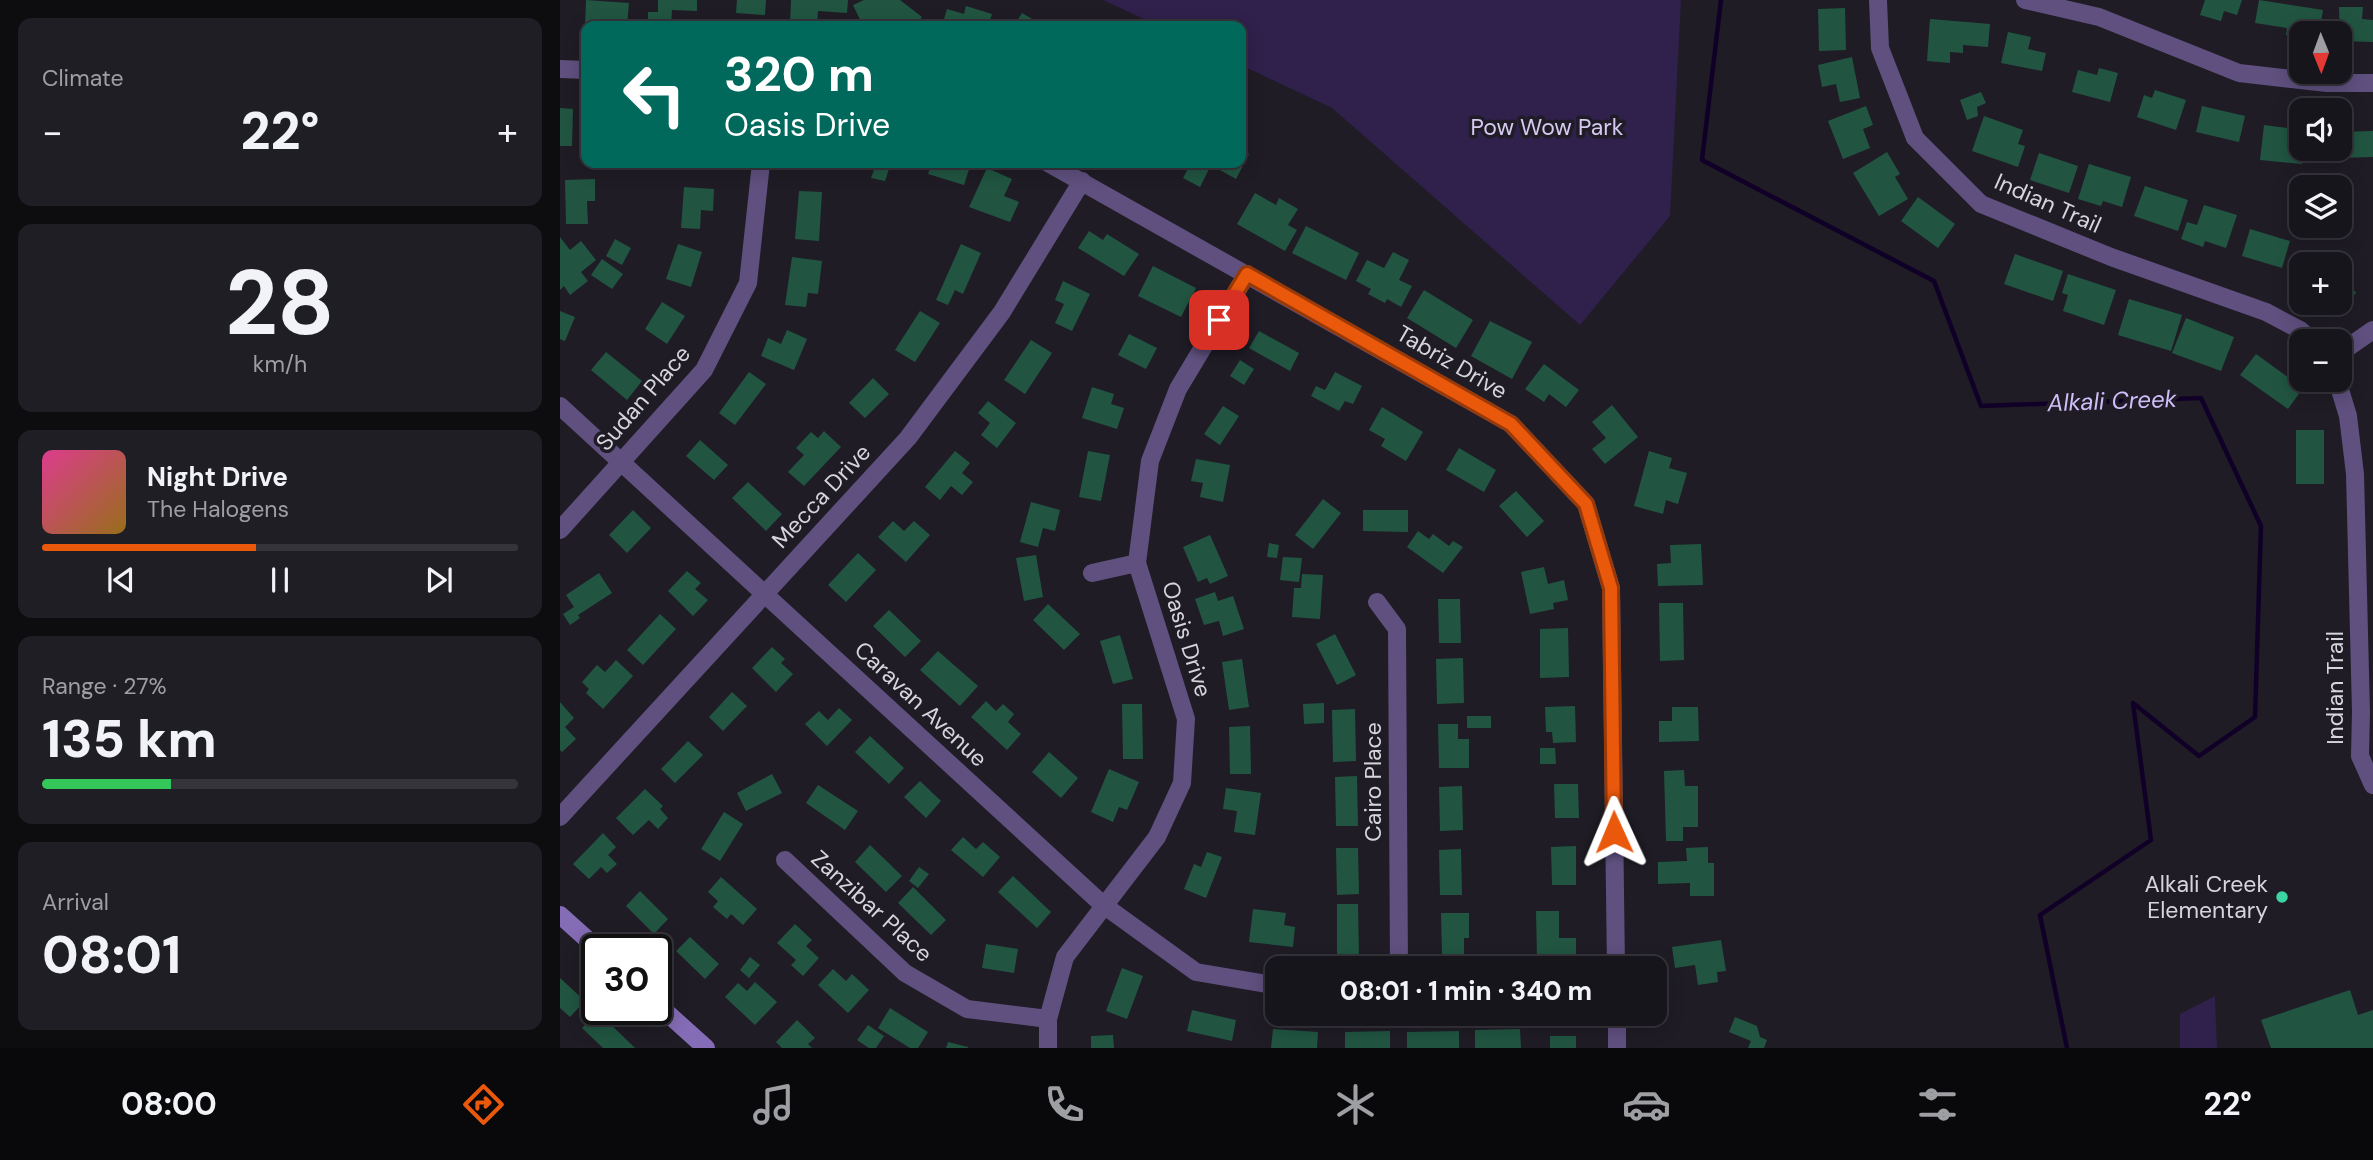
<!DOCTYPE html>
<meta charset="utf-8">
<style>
:root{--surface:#17151c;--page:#201e25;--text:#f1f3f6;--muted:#9e9fa3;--line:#36343b;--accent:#ea580c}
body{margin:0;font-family:"DM Sans",sans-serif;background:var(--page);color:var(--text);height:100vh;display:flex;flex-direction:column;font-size:26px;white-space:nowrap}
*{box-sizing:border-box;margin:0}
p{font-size:23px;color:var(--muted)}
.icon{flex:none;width:38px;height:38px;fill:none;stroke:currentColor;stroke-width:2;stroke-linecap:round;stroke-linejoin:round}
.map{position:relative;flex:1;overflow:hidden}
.drawer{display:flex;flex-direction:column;gap:18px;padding:18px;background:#0d0c0f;width:560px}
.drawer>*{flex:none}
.top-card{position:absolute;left:21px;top:21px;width:665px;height:147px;border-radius:14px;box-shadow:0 4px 18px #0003,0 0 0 2px var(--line);background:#00695c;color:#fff;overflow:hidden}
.needle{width:46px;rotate:179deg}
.tools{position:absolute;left:1729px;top:21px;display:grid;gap:14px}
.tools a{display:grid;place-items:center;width:63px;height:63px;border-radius:14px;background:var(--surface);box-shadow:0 4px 18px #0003,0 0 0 2px var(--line);font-size:35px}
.speed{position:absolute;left:21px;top:934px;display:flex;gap:14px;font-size:35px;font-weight:700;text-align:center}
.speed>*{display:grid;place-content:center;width:91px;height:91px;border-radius:50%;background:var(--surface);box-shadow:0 4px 18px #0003,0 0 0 2px var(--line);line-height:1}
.speed .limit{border:4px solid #111;border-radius:10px;background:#fff;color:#111}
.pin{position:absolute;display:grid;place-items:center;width:60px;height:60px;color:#fff;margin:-30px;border-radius:14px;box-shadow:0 4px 10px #0006}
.me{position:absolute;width:77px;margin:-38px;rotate:359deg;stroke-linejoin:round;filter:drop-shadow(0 0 5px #0008)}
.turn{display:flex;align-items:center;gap:24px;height:147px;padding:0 28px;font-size:32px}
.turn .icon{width:91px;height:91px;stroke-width:2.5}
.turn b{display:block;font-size:49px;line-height:60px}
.big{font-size:52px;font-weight:800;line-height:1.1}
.drawer .tile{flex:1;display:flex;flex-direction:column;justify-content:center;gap:10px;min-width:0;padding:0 24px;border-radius:14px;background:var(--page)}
.drawer .dial{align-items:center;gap:0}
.dial b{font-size:91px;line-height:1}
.song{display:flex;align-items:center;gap:21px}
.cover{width:84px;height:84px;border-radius:10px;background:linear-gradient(135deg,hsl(330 70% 55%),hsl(40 70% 35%))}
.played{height:7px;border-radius:4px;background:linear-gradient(90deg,var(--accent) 45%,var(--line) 45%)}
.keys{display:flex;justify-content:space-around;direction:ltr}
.heat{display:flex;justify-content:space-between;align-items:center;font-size:38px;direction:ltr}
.charge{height:10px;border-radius:5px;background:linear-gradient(90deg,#34c759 27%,var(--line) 0)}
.trip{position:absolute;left:705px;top:956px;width:402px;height:70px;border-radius:14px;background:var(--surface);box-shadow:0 4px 18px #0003,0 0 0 2px var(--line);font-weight:800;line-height:70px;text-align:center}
.tab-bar{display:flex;height:112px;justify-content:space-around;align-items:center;background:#09080b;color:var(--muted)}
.tab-bar .icon{width:49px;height:49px}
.tab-bar .selected{color:var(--accent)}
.tab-bar b{font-size:32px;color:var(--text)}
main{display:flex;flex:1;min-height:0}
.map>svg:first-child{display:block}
</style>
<main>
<section class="drawer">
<div class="tile"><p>Climate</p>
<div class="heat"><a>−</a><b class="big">22°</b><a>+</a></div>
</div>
<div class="tile dial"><b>28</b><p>km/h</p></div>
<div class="tile">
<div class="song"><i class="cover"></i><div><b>Night Drive</b><p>The Halogens</p></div></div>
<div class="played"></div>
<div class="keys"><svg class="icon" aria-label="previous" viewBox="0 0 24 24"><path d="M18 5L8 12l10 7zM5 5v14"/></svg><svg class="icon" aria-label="pause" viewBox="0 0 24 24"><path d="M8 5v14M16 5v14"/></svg><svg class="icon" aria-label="next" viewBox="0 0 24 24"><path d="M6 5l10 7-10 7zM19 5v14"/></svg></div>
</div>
<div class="tile"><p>Range · 27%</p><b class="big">135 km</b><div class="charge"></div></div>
<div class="tile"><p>Arrival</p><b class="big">08:01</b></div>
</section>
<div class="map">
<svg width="1813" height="1048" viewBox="0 0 1813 1048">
<rect width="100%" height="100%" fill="#1f1c25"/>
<path fill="#30204c" d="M543,0H1121L1110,216L1020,325L772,108L681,65V26H599Z
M1655,996L1657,1048H1620V1014Z"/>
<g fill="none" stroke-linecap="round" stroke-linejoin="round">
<path stroke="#100028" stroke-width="4.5" d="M1161,0L1142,160L1374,281L1421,406L1641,398L1701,526L1695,717L1639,756L1573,703L1591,840L1480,915L1507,1048"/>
</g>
<path fill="#215542" d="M26,0L69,3L67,26H25Z
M98,0H137V11L112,10L111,26H88V12H98Z
M177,0H206L205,15L176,13Z
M231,0H288L287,13L258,11L257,26L230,25Z
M304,0H340L362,17L355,26H336L326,19L319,20L303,26L293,5Z
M1645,0H1682L1677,15L1664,11L1661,21L1640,15Z
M1699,0L1763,10L1759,32L1746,30V33H1741V38L1726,35L1727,28L1695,23Z
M406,6L432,14L428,26H382L387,9L404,14Z
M1779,7H1803L1802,19L1813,20V42L1780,41Z
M1285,8L1286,50L1259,51L1258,9Z
M462,13L484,26H454Z
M1370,19L1430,24L1428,47L1403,45V53L1390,52V63L1367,61Z
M1448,32L1471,37L1468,49L1486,53L1482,71L1441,63Z
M1292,57L1300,98L1280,102L1276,84L1262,87L1258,65Z
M1539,68L1558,73L1550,102L1512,92L1518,70L1537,75Z
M1595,90L1626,100L1616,130L1577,117L1584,95L1592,98Z
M1421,92L1426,103L1417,107L1418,116L1407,120L1400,100Z
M1306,106L1313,125L1303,129L1310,148L1283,159L1268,121Z
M1642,106L1685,116L1679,142L1636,132Z
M0,108L13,109L12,146H0Z
M1424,116L1463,130L1458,144L1465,146L1458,167L1412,151Z
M1728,120L1741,122V149H1752L1751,157H1743L1742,164L1700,160L1704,125L1727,128Z
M1813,131V157L1777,158L1780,132Z
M681,150L689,154L676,179L651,165L640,187L623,178L631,163H681Z
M1327,152L1340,174L1335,177L1348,199L1319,216L1293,173Z
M1479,153L1518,166L1509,193L1470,180Z
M258,163H279V166L258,165Z
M295,163H331L325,181L311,178L314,170L294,165Z
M372,163H411L404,185L368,174Z
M1529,164L1571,177L1562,207L1543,201L1541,206L1518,199Z
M427,168L452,179L444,196L459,202L450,222L409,207Z
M35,179V201H27L28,224H6L5,180Z
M1585,186L1628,200L1618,231L1574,216Z
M124,187L154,189L153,211L141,210L140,229L121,228Z
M239,191L262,192L259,241L235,239Z
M695,193L716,205L719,198L738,209L728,225L737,230L725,251L677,224Z
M1358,197L1395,224L1378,248L1341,221Z
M1644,205L1677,215L1666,248L1645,241L1643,247L1621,239L1627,222L1637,225Z
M746,226L799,253L786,280L732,253Z
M1690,229L1730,241L1722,268L1682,256Z
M529,231L543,240L547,234L579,254L564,276L518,248Z
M0,237L10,250L21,241L36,260L21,272L28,281L10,295L4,286L0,290Z
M55,239L71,248L62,265L46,256Z
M118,244L142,252L131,287L106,279Z
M401,244L421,253L403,294L395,290L388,305L376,300Z
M833,252L849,260L839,280L852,286L841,307L827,299L825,303L808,294L811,289L796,281L807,260L824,268Z
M1455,254L1503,271L1493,301L1444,284Z
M232,257L262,261L258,294L248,293L246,307L225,305Z
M42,259L63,274L52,289L31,275Z
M593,266L636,288L621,317L578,296Z
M1508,274L1556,290L1544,325L1503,311L1508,295L1502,293Z
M503,281L530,294L512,331L495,323L504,304L495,300Z
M1780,283L1796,292L1783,315L1760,303H1780Z
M864,290L913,320L896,348L847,318Z
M1569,299L1622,315L1611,351L1558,335Z
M102,302L125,316L107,344L85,329Z
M0,311L15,317L5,341L0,339Z
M360,311L380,323L355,362L335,350Z
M1626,318L1674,337L1661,371L1612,353Z
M930,321L972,342L952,379L911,356Z
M227,330L247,339L234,370L201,356L208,338L221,344Z
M699,331L739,353L730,371L689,348Z
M569,334L597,348L586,369L558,355Z
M471,340L492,353L465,394L444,380Z
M46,352L82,381L67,400L31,370Z
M1696,354L1743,388L1728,409L1680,375Z
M680,360L694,369L684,385L670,376Z
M984,364L1019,390L1006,407L989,394L984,402L965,389Z
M189,372L206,384L175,425L159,413Z
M775,372L802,386L793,404L785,401L779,411L751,396L756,386L765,390Z
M313,378L329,394L305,418L289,403Z
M532,387L554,394L551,404L564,408L557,429L522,418Z
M428,401L456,423L437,448L421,435L430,423L418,413Z
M1052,405L1078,437L1045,464L1032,449L1046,438L1032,422Z
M663,406L679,416L660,445L644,434Z
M822,407L863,432L846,461L821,446L825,439L809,430Z
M1736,430H1764V484H1736Z
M264,431L281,447L244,486L228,472L244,455L236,448L251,432L258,438Z
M140,440L168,465L154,480L126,456Z
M899,448L936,470L924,492L886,470Z
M395,451L410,463L402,473L413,482L402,495L391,486L380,500L365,487Z
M528,451L550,455L541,501L519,497Z
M1089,451L1112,458L1109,468L1127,473L1118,504L1106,500L1103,514L1074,506Z
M636,459L670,465L663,502L640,497L643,483L631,481Z
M188,482L222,514L206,531L172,498Z
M956,491L984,521L967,537L939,506Z
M763,499L781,513L753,549L735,535Z
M471,502L500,510L495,531L483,528L478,547L460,542Z
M73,510L91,528L67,553L49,535Z
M803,510H848V532L803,531Z
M333,521L344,531L354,521L370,535L346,562L318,537Z
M858,531L869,539L873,534L889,546L893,541L903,547L883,573L847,547Z
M650,535L668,576L650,584L647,578L638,582L623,547Z
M709,543L719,545L717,558L707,557Z
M1141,544L1143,585L1098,586L1097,564L1111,563L1110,545Z
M298,553L316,570L286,602L268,585Z
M476,555L483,597L464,601L456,558Z
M723,557L742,558L739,582L720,580Z
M984,567L988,584L1004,580L1008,600L993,603L994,609L970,614L961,572Z
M127,571L141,583L135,589L148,600L133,616L108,591Z
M39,573L52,593L18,615L20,618L10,625L3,614L14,607L6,595Z
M742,574L763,575L760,619L732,617L734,588H741Z
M655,592L658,601L673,596L684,629L663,636L659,621L644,625L635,599Z
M878,599H900L901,643H879Z
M1099,603H1123L1124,660L1100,661Z
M488,604L520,634L504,650L473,620Z
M329,610L361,641L345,657L313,626Z
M100,614L116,629L83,665L67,650Z
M1008,628L1009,677L980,678V629Z
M775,634L796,675L777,685L756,644Z
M560,635L573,679L553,684L540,641Z
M212,647L225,659L221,663L233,674L216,692L192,668Z
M378,651L418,686L400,706L360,670Z
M903,658L904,703L877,704L876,659Z
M682,659L689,707L669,710L662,662Z
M56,660L73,676L43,709L26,693L29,689L22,682L37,665L45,672Z
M172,692L187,706L163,731L149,717Z
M426,701L436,711L443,704L454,714L448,722L461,734L447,750L411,717Z
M0,702L14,718L5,727L16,739L2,752L0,750Z
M764,703V723L744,724L743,704Z
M562,704H582L583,759H563Z
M1015,706L1016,742L993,743L992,732H986L985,707Z
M1112,707H1138L1139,741L1099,742V721H1112Z
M279,708L292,720L267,746L245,724L259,711L268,720Z
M795,709L796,761L773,762L772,710Z
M907,716H931V728H907Z
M878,724H898V739H909V768H879Z
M690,726L691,774H670L669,727Z
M310,736L344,768L329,784L295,752Z
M128,741L143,755L115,783L101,769Z
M980,748H995L996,764H980Z
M489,752L518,778L501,798L472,772Z
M549,769L579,782L567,810L559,807L553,822L531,812Z
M1124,770L1125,786H1138V827H1123V841H1106L1104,771Z
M212,774L222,793L186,811L177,793Z
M797,776L798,826H776L775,777Z
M360,781L381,801L366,818L344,797Z
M994,784H1018L1019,818H995Z
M258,785L298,811L285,830L246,803Z
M902,786L903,830L880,831L879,787Z
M666,788L701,793L695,835L674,832L677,811L663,809Z
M85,789L103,806L100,809L108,818L98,829L89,820L73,835L56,818Z
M164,812L183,824L160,861L141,849Z
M43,833L56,847L48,855L57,864L47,873L41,867L29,879L13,864Z
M403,837L416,849L423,842L440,857L423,877L391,850Z
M310,845L342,876L326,892L295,862Z
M1016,846V885H992L991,847Z
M1148,847V863H1154V896H1130V883L1098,884V862L1127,861L1126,848Z
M776,848H798L799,894L777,895Z
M901,849L902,895H880L879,850Z
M647,852L662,857L646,898L624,889L634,864L641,867Z
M359,867L369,874L358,888L349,881Z
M453,876L491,912L477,928L438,892Z
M161,877L197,909L183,925L171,914L167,919L153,907L158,901L148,892Z
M353,887L386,920L371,935L338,903Z
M80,891L108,919L94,934L66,906Z
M777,904H798L799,957L777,958Z
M693,909L726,913L724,925L735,927L733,947L689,942Z
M976,911H999V938H1016V960H999V956L977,957Z
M881,913H909V938H904V955H882Z
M235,924L252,940L246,946L259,958L243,976L231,965L236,960L217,943Z
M130,937L159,964L145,979L116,951Z
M1161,940L1166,971L1157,972L1158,982L1138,985L1135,965L1115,968L1112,947Z
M426,944L458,949L454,973L422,968Z
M190,957L200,965L189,978L180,970Z
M562,968L583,976L567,1019L546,1011Z
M273,969L286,981L292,974L309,990L288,1013L258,985Z
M0,978L25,1001L10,1017L0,1008Z
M195,982L217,1002L195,1025L165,997L178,983L187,991Z
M1790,990L1798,1015L1813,1010V1048H1711L1701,1020Z
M330,1008L368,1032L358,1048H350L318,1028Z
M632,1010L676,1020L672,1041L627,1031Z
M38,1012L75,1048H43L22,1028Z
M1175,1017L1197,1026L1200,1037L1207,1040L1204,1048H1188L1191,1041L1169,1032Z
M237,1020L255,1038L248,1044L252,1048H222L216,1042Z
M308,1025L324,1036L316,1048H309L297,1040Z
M713,1029L758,1032L757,1048H711Z
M960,1029L961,1048H915V1030Z
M830,1031V1048H785V1032Z
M899,1031V1048H847V1032Z
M553,1035L554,1048H531V1036Z
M990,1036H1016V1048H990Z
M388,1042L408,1047V1048H386Z"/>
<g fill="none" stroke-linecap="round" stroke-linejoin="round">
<path stroke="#5f507f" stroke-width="18" d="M1318,0L1320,48L1355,138L1421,204L1551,257L1706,312L1740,330L1752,341
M1465,0L1539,17L1679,73L1767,83H1813
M0,69L26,70
M488,163L951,424L1026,504L1051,588L1056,968
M1780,353L1813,330
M1777,380L1788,416L1795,474L1801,712L1800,756L1813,785
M0,406L542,904L636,972L718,986
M0,530L144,370L188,283L201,163
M532,573L577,563
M817,602L837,629L839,968
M0,817L348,438L442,312L522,181
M225,860L345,973L407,1009L488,1019
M1057,1013V1048
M488,1048V1019L505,957L597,837L622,783L626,719L577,563L590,461L618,389L687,274"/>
<path stroke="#856cb6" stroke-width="18" d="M0,915L39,950
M96,1003L146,1048"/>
</g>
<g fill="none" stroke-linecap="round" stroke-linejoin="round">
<g stroke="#983908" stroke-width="18">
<path id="route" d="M659,320L687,274L951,424L1026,504L1051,588L1054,832"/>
</g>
<use href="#route" stroke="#ea580c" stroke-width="12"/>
</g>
<circle fill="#3dd4a3" stroke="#1f1c25" stroke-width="2.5" cx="1722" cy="897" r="7"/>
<g text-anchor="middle" stroke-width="7" stroke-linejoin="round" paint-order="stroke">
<g font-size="23" fill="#d4c9f0" stroke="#1f1c25">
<text x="987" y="135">Pow Wow Park</text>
</g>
<g font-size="23" fill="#d6d5db" stroke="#1f1c25">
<text transform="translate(1488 203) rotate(24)" y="8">Indian Trail</text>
<text transform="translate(892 362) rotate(30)" y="8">Tabriz Drive</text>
<text transform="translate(83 398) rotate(-49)" y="8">Sudan Place</text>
<text transform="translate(261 496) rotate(-47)" y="8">Mecca Drive</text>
<text transform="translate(627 639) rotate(73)" y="8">Oasis Drive</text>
<text transform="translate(1775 688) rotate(-90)" y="8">Indian Trail</text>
<text transform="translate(361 704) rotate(43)" y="8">Caravan Avenue</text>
<text transform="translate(813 782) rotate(-90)" y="8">Cairo Place</text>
<text transform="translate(312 906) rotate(42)" y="8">Zanzibar Place</text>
</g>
<g font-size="23" fill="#d6d5db" stroke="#1f1c25" text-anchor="end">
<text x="1708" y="892">Alkali Creek<tspan x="1708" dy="26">Elementary</tspan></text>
</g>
<g font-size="24" font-style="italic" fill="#cfbef8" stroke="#1f1c25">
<text transform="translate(1552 401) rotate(-2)" y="8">Alkali Creek</text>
</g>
</g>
</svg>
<div class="tools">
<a><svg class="needle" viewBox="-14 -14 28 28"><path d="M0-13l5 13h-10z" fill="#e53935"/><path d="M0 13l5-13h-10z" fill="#9e9fa3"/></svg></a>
<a><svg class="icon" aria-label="sound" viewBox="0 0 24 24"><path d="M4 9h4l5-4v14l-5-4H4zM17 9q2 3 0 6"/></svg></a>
<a><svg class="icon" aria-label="layers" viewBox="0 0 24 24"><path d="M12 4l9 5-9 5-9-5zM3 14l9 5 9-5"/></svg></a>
<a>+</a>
<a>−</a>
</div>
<div class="speed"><div class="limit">30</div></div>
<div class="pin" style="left:659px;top:320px;background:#d93025"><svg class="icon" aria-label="arrive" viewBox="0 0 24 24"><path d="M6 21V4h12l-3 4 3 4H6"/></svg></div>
<svg class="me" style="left:1054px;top:832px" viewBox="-20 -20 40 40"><path d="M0-17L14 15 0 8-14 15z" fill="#ea580c" stroke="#fff" stroke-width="4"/></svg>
<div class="trip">08:01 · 1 min · 340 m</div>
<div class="top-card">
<div class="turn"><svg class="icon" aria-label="left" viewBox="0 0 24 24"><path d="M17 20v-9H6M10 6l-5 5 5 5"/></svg><div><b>320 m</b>Oasis Drive</div></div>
</div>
</div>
</main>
<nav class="tab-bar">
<b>08:00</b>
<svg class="icon selected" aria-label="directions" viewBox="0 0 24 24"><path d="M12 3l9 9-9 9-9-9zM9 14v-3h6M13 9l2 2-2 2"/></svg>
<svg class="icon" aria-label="music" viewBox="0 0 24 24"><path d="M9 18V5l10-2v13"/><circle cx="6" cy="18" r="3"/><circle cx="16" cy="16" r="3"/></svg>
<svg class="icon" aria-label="phone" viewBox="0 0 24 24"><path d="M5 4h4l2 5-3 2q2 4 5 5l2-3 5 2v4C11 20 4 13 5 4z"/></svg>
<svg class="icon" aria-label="climate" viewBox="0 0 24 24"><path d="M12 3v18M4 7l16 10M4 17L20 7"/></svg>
<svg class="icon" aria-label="car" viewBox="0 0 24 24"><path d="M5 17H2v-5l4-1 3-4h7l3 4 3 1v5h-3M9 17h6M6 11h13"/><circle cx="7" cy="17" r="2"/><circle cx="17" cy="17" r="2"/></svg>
<svg class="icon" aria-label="filters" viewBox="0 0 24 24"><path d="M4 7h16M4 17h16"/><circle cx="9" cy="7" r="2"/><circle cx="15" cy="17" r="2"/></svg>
<b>22°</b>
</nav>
